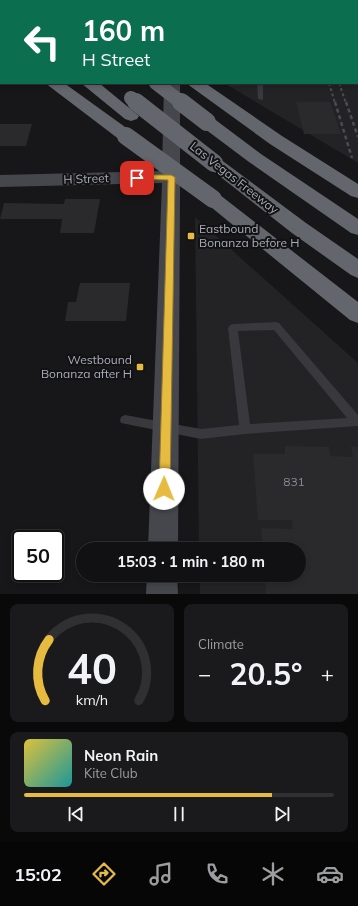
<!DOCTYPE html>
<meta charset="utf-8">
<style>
:root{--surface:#111012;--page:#1a191b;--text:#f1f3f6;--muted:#9c9d9f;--line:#303032;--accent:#e6bb40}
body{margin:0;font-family:Mulish,sans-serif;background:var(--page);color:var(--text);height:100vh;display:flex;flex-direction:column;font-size:15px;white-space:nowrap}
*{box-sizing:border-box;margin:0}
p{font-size:13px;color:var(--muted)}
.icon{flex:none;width:22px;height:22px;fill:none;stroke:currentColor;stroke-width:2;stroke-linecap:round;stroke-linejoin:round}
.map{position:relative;height:594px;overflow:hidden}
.details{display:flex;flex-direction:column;gap:10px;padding:10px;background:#09090a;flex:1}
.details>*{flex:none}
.hud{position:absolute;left:0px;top:0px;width:358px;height:84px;box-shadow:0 2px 6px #0003,0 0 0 1px var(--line);background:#0b6e4f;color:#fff;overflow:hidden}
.speed{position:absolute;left:12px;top:530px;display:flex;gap:8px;font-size:20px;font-weight:700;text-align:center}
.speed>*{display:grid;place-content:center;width:52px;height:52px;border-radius:50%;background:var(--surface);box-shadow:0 2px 6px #0003,0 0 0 1px var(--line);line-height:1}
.speed .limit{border:2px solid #111;border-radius:6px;background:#fff;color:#111}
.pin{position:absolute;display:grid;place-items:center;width:34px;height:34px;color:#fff;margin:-17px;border-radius:8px;box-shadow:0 2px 6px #0006}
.me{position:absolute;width:44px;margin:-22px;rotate:1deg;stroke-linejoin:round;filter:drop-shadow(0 0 3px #0008)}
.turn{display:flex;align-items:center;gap:14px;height:84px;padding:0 16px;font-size:18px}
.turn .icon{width:52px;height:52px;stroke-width:2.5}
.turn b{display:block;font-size:28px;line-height:34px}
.big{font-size:30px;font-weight:700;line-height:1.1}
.details .tile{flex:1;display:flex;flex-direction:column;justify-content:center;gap:6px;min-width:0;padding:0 14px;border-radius:8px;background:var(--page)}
.details .dial{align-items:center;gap:0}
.dial svg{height:104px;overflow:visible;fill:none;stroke:var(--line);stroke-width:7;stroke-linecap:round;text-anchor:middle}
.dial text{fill:var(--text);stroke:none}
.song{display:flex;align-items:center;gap:12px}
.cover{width:48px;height:48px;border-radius:6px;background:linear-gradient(135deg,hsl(50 70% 55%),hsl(180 70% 35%))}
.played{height:4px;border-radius:2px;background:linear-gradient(90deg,var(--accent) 80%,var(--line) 80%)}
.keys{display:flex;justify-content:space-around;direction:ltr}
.heat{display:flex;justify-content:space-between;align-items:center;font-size:22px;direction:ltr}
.details .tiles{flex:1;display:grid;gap:10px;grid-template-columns:1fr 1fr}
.tile:last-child{grid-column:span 2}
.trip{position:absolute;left:76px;top:542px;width:230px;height:40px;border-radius:20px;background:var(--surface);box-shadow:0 2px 6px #0003,0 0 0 1px var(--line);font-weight:700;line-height:40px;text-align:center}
.tab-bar{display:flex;height:64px;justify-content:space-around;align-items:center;background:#070607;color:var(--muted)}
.tab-bar .icon{width:28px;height:28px}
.tab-bar .on{color:var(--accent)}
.tab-bar b{font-size:18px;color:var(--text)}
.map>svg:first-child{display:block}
</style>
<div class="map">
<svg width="358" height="594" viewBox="0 0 358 594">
<rect width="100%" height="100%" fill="#171618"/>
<path fill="#232225" d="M186,0H358V163L224,83H357V1Z
M195,217L358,363V594H200V575H299V549H199Z"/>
<path fill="#2a292c" d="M230,83H240V86L230,87Z
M296,102H330L341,134H304Z
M0,124H32L26,146H0Z
M65,199H100L94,233H60L62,219H0L4,203L64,204Z
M80,283H130L126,321H65L68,302H76Z
M285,446L329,447L330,456L353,457L351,446L358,447V594H266L265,575H299V549H263L261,528L293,529L292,520H258L253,454H285Z"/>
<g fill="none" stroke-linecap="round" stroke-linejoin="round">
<path fill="#38383d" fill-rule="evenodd" d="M261,0H267V1H261Z
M257,83H263V100L258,99Z
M276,322L279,323L358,415V426L245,434L201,439L121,423L120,420L121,417L125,415L201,429L239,425L228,328L230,325L233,324ZM274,330L347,418L250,424L238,331Z"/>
<path fill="#46474d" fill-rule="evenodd" d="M165,0H177V1H165Z
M164,83H180V197L178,549H148L162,183L0,187V175L162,171Z
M147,575H177L178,594H146Z"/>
<path fill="#64666e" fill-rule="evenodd" d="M12,0H25V1H12Z
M45,0H58V1H45Z
M65,0H78V1H65Z
M0,1H1V10H0Z
M0,33H1V42H0Z
M46,83H64L132,132L134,136L132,140L126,141L120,140L49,86Z
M81,83H99L139,116L137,119L131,121L125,119Z
M187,83H205L282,136L358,184V198L351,196L270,144L190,86Z
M207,117L213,118L261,154L358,219V235L351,233L249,162L201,126L199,122L201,118Z
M214,158L220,159L306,223L358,259V278L351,275L292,233L208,167L205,163L208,159Z
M213,193L220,195L358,302V323L350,320L206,203L204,199L206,195Z"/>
<path stroke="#4b4c52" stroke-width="2" stroke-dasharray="3 2.5" stroke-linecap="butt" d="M329,83L335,103
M339,83L346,103"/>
<path stroke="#4b4c52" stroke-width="2.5" stroke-dasharray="4 3" stroke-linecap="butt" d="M335,102L352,158
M346,102L358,137"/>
<path stroke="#64666e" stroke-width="14" d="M156,83L182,103
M131,98L137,103"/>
<path stroke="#64666e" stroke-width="18" d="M136,102L214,163
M181,102L207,122
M126,136L213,199"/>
</g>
<path fill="#e6bb40" stroke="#967a2a" d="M137,175H171L175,177L170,489L168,493L164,494L160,493L159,489L168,180L134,179V176Z"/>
<g fill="#e6bb40" stroke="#121113" stroke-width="1.5">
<rect x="187" y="232" width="8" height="8" rx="2"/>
<rect x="136" y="363" width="8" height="8" rx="2"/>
</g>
<g text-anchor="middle" stroke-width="4" stroke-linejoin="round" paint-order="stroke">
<g font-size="12" fill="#a9adb7" stroke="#121113">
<text transform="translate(234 178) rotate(38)" y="4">Las Vegas Freeway</text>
<text transform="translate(86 179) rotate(-2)" y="4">H Street</text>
</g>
<g font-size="12" fill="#a9adb7" stroke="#121113" text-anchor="start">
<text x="199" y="233">Eastbound<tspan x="199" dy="14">Bonanza before H</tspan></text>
<text x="132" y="364" text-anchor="end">Westbound<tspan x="132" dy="14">Bonanza after H</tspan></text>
</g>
<g font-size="12" fill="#888b94">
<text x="294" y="486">831</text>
</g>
</g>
</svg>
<div class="speed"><div class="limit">50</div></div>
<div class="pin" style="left:137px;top:178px;background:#d93025"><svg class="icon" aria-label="arrive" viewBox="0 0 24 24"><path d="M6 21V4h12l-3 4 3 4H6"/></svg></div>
<svg class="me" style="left:164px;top:489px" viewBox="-20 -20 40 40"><circle r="19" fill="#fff"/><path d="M0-13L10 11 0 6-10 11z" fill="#e6bb40"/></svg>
<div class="trip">15:03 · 1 min · 180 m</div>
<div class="hud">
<div class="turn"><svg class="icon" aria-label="left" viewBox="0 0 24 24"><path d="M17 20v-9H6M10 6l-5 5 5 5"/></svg><div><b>160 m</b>H Street</div></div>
</div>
</div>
<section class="details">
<div class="tiles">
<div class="tile dial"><svg viewBox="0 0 100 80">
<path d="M14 69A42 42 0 1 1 86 69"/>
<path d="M14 69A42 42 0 0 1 17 22" stroke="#e6bb40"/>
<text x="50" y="56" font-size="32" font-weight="700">40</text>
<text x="50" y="72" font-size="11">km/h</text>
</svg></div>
<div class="tile"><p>Climate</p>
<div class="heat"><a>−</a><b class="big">20.5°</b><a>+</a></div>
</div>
<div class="tile">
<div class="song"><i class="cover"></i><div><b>Neon Rain</b><p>Kite Club</p></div></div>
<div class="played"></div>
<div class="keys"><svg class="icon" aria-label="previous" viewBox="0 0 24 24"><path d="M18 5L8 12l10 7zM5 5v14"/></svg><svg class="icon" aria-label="pause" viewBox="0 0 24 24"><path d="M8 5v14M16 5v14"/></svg><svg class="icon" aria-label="next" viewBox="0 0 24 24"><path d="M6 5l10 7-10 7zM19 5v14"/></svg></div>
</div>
</div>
</section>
<nav class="tab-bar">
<b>15:02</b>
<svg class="icon on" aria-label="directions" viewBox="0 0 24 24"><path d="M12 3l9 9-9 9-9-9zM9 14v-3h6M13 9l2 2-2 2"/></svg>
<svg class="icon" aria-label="music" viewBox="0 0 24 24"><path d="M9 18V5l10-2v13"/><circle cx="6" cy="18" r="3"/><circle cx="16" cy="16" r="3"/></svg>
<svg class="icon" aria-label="phone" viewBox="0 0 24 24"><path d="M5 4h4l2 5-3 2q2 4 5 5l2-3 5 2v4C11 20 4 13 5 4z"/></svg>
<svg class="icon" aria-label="climate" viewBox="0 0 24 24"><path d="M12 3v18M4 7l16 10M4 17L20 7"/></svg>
<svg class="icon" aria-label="car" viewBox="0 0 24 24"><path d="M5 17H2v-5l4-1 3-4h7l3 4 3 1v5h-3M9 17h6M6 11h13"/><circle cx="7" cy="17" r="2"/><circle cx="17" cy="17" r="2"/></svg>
</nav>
